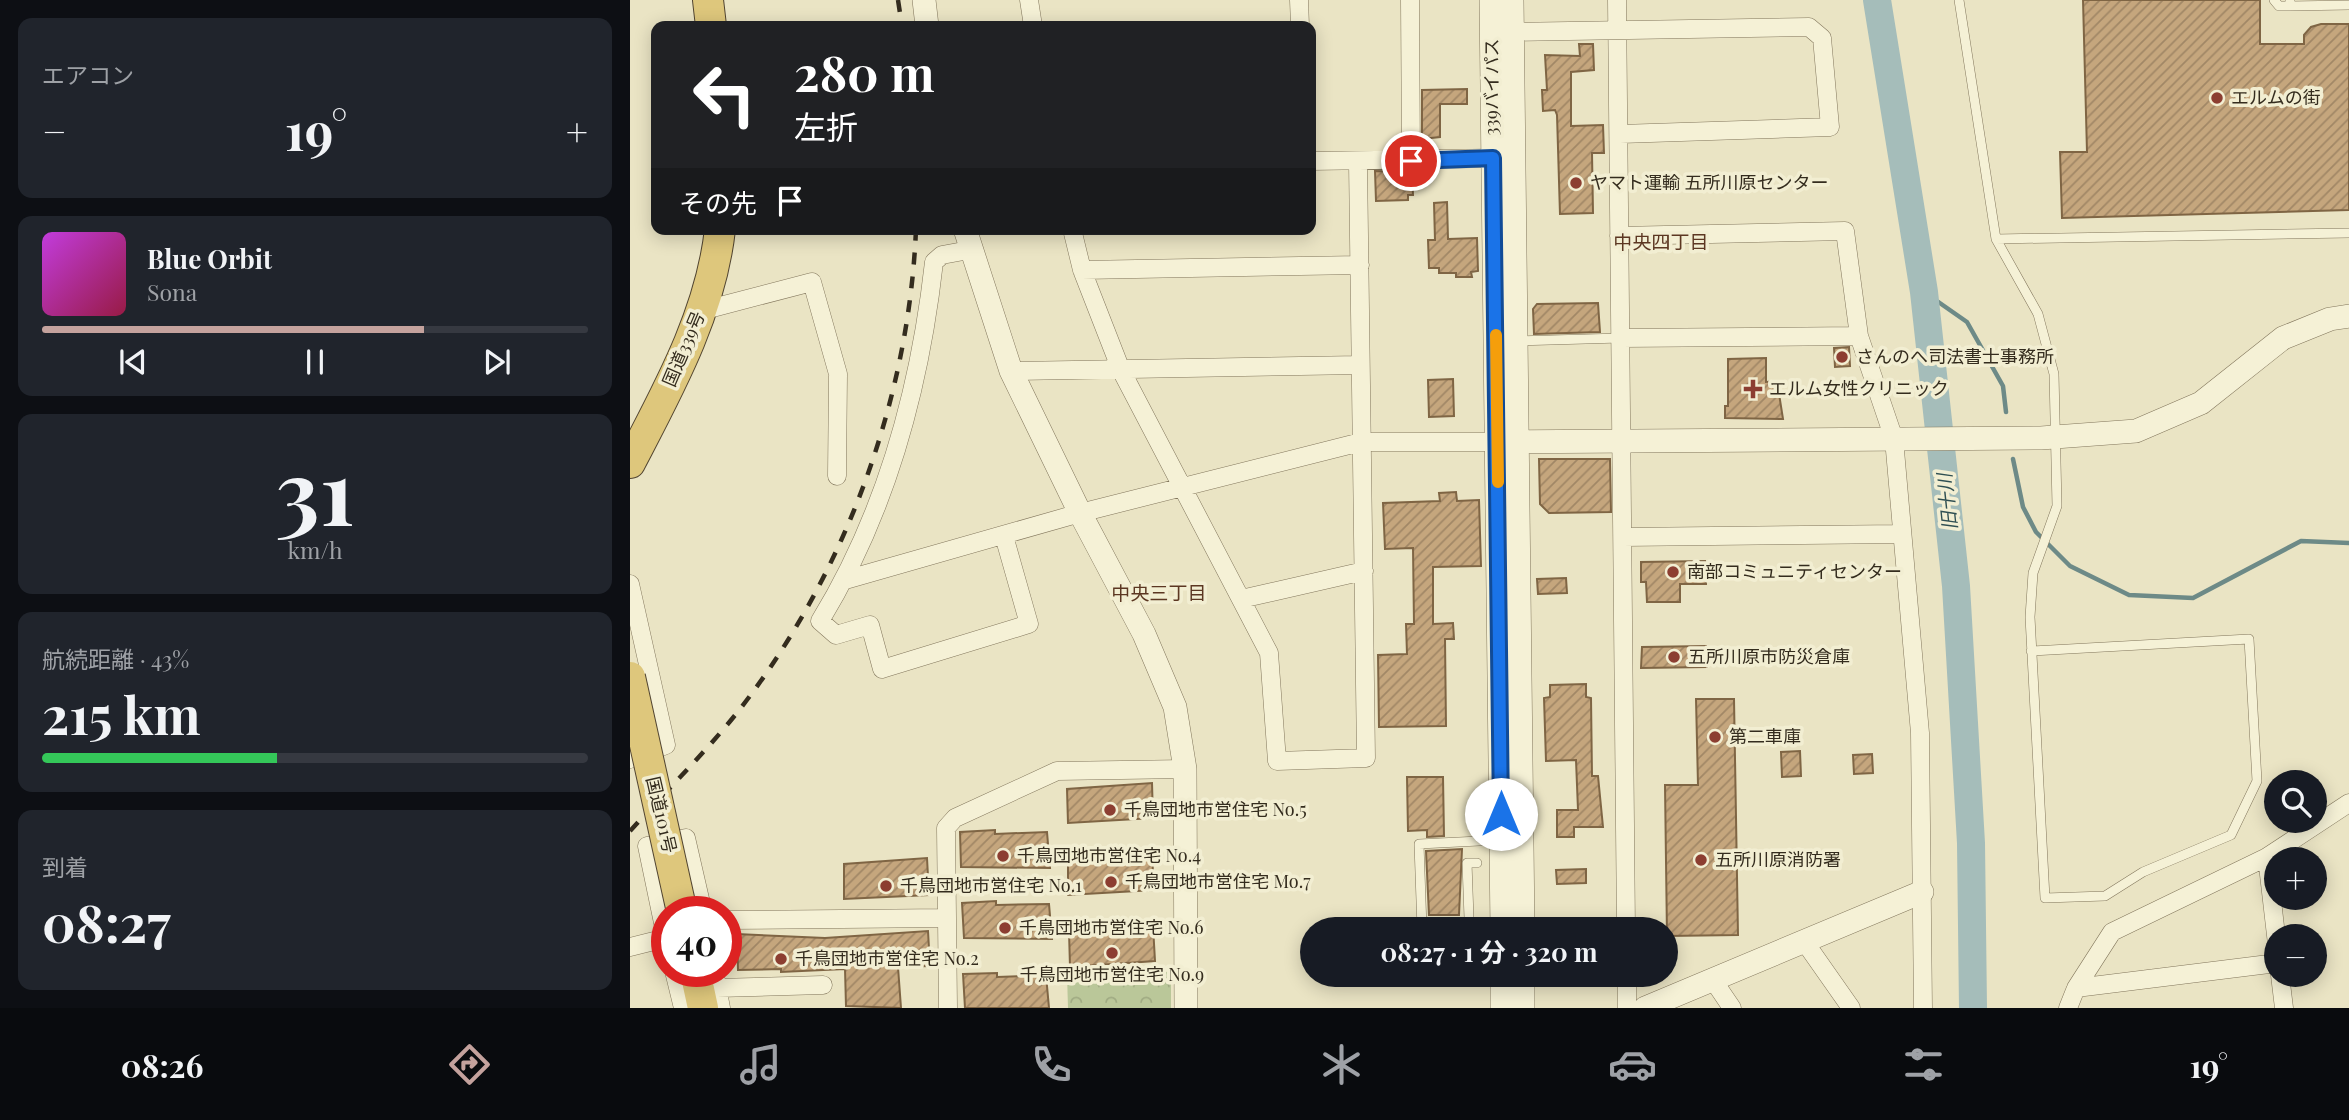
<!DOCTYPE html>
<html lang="ja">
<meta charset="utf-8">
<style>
:root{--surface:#171b24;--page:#20242c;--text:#f1f3f6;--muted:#9ea1a6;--line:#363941;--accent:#c4a29d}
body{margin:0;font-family:"Playfair Display","Noto Sans JP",serif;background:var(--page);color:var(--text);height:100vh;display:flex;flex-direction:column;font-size:26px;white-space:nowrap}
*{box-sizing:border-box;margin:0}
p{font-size:23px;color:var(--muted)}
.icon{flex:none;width:38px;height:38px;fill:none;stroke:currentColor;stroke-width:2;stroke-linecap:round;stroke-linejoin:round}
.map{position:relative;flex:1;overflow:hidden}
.side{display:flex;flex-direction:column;gap:18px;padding:18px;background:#0d0f14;width:630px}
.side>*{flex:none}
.banner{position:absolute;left:21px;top:21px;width:665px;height:214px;border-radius:14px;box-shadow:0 4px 18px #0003;background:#202124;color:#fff;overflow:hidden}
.fabs{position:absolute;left:1634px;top:770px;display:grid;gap:14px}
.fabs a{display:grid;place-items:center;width:63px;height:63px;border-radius:50%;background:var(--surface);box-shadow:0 4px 18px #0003;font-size:35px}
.speed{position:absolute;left:21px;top:896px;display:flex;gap:14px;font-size:35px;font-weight:700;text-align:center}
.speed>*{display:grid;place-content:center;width:91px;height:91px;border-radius:50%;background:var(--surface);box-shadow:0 4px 18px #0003;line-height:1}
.speed .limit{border:10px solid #d22;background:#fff;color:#111}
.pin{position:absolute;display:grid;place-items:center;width:60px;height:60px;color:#fff;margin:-30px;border:4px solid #fff;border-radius:50%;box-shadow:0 2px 7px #0007}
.me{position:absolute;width:77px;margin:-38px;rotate:0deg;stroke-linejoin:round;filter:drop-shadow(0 0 5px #0008)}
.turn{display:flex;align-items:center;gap:24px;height:147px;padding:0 28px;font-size:32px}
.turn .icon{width:91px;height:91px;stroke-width:2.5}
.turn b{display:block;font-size:49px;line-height:60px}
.then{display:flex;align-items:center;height:66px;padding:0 28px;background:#0003;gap:14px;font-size:26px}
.big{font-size:52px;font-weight:700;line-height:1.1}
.side .widget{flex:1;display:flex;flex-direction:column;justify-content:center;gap:10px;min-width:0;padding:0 24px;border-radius:14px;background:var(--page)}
.side .dial{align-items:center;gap:0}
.dial b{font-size:91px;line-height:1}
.song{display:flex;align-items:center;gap:21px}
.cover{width:84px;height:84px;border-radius:10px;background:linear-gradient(135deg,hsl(290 70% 55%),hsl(340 70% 35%))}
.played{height:7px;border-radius:4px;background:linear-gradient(90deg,var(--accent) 70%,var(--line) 70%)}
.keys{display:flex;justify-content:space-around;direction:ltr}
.heat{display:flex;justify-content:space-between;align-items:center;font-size:38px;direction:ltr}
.charge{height:10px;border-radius:5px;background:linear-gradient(90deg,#34c759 43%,var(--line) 0)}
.trip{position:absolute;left:670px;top:917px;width:378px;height:70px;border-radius:35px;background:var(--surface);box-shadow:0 4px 18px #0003;font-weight:700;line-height:70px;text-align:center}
.menu{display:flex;height:112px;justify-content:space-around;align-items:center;background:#090b0e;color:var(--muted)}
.menu .icon{width:49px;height:49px}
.menu .current{color:var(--accent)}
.menu b{font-size:32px;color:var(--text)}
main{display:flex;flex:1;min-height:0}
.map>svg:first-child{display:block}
</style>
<main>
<section class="side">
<div class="widget"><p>エアコン</p>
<div class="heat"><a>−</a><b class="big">19°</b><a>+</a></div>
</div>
<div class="widget">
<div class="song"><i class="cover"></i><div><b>Blue Orbit</b><p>Sona</p></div></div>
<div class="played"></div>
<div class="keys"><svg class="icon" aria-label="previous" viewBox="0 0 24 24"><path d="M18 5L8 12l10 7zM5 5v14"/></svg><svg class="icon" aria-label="pause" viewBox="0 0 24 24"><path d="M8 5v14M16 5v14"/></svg><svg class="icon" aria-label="next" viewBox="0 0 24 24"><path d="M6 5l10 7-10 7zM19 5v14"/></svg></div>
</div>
<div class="widget dial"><b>31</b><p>km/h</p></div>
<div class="widget"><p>航続距離 · 43%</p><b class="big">215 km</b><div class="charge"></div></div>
<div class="widget"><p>到着</p><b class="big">08:27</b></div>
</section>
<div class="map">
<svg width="1719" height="1008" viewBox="0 0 1719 1008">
<defs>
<pattern id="forest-crowns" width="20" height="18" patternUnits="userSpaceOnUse" patternTransform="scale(1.75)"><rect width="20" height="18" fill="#bac799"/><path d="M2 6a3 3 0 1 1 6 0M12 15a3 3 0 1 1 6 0" fill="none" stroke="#a0ab83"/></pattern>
<pattern id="building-hatch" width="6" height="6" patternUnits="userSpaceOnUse" patternTransform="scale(1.75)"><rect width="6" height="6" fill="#c5a67d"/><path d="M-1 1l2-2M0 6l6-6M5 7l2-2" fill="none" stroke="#a18766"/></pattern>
</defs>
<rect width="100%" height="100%" fill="#eae4c4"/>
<path fill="url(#forest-crowns)" d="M541,972V1008H438L437,974Z"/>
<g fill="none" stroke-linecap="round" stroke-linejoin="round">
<path stroke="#6d8a87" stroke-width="4.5" d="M1294,292L1337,322L1373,386L1376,412
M1383,459L1393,507L1406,532L1440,566L1499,595L1563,598L1671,541L1719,543"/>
<path stroke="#a5bdba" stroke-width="28" d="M1247,0L1294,292L1326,586L1341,843L1343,1008"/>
</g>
<path fill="url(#building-hatch)" stroke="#7f6544" stroke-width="2" d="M1453,0H1630V44H1674V35L1681,27L1691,24H1719V210L1432,218L1430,152H1457Z
M949,44H963L964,70L941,72V126L973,125L974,153H962L963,213L930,214L927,115L925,110L913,111L912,90H917L915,55L950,56Z
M837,89V104H810V137L792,139V90Z
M745,171L782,172L783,195H778V200L746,201Z
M817,202L818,239L847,238L848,271L841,272L842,277H826V273H809V268H799L798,240H805L804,203Z
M968,303L970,332L904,334L903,309L907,304Z
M1219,347L1220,366L1205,367L1204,348Z
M1136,358V382L1147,381L1153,419L1095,418V406H1098V359Z
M823,379L824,416L799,417L798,380Z
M909,459H980L981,512L919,513L910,504Z
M826,492L827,501L849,500L851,566L803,567V624L823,623L824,639H815L816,726L749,727L748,655L777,654L776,624H784L783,548L755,549L753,503L810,501L809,493Z
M1075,561L1076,584H1050V602H1017L1016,582H1011V562Z
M936,578L937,593L908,594L907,579Z
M1076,646L1077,667L1011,668L1012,647Z
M956,684V697L961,698L962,776H968L973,827H944V837H927V810H948L946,760L916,761L914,698L920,697V685Z
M1066,699H1104L1108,935L1037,936L1035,785H1068Z
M1170,751L1171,776L1152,777L1151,752Z
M1242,754L1243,773L1224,774L1223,755Z
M777,777H813L814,836L797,837V830L778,831Z
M522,783L523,818L438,823L437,789Z
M365,830V834L417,832L420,868L331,867L330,832Z
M832,849L829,915H799L796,851Z
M488,855H522L524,890L438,895V860L487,858Z
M297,858L299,895L214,899V864Z
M956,869V883L927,884L926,870Z
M366,901V905L419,904L422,939L334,938L332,903Z
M489,926H523L525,961L440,967L439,931L489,929Z
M298,931L300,966L268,967L271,1008L216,1006L215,969L151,972V969L108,970L107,934L195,938Z
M367,973V977L416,975L419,1008H335L333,974Z"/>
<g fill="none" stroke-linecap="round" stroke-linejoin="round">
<g stroke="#82765c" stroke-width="10">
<path id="service" d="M1329,0L1366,239L1408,314L1424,374L1427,506L1403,573L1400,617L1415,898L1475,896L1513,872L1601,835L1627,781L1619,639L1401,651
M1644,0L1649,6H1660
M1660,0V6L1719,5
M1366,239L1719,233
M887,341L991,338
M792,929L789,844L869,840
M836,929L839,918L837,863H847"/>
</g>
<g stroke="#82765c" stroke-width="19">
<path id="minor" d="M399,0L403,26
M669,0L670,26
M780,0L781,161
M987,0L996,929
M872,32L1179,27L1192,38L1200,127L990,134
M681,161L873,158
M442,229L452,270L491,370L639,653L647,761L736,758L728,162
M989,236L1215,231L1229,336L1264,439L1290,733L1293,1008
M339,250L312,255L304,262C290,388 256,513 190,621L206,635L240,625L252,669L399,624L374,536
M452,270L730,265
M71,311L182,282L208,374L207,476
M991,338L1229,336
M381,371L730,365
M993,537L1272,534
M215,580L450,513L731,442H867
M0,584L36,745L0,759
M611,599L734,571
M1637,857L1647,944
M96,920L317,918
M1174,941L1221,1008
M37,942L17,846L56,838L73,912
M0,947L36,938
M44,971L53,1008
M84,971L91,1008
M997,975V1008
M1650,975L1654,1008
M1083,980L1102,1008
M87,988L193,985
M1446,988L1647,963
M318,1008L316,828L325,818L427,771L555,769
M1438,1008L1446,988L1482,932L1637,857L1719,803"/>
</g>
<g stroke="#82765c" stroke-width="24">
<path id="tertiary" d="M294,0L297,26
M861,0L872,929
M882,0L893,929
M335,229L381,371L450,513L514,634L545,707L555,769L556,1008
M877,442L1411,438L1506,431L1571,403L1653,338L1700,319L1719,316
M872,975V1008
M893,975V1008
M1015,1008L1292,892"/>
</g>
<g stroke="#514430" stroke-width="32">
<path id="trunk" d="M78,0L81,26
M0,463C38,390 81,313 90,229
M65,971L73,1008"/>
</g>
<use href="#service" stroke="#f5f1d6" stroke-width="9"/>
<use href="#minor" stroke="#f5f1d6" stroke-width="18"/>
<use href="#tertiary" stroke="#f5f1d6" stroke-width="23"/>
<use href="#trunk" stroke="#dec77c" stroke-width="30"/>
<path stroke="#342c1e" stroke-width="4.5" stroke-dasharray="12 12" stroke-linecap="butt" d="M268,0L272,26
M0,831C36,791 76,752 110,709C215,574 279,400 286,229"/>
<g stroke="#514430" stroke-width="32" stroke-linecap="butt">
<path id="trunk-bridge" d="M0,677L52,912"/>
</g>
<use href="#trunk-bridge" stroke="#dec77c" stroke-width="30"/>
</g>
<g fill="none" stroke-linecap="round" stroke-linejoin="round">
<g stroke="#114b97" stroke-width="18">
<path id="route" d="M781,161L863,158L871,814"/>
</g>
<use href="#route" stroke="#1a73e8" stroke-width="12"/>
<path stroke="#f59e0b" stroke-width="12" d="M866,335L868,482"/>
</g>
<g fill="#8c3e31" stroke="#f2eed2" stroke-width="2.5">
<circle cx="1587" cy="98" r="7"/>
<circle cx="946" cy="183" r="7"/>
<circle cx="1212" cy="357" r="7"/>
<path d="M1119.5 378.5h7v7h7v7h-7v7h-7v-7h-7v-7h7z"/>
<circle cx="1043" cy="572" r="7"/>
<circle cx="1044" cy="657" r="7"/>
<circle cx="1085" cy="737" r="7"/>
<circle cx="480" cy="810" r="7"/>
<circle cx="373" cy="856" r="7"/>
<circle cx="1071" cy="860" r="7"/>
<circle cx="481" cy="882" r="7"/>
<circle cx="256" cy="886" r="7"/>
<circle cx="375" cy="928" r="7"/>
<circle cx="482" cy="953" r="7"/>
<circle cx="151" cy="959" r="7"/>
</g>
<g text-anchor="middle" stroke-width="7" stroke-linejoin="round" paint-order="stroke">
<g font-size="18" fill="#342c1e" stroke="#f2eed2">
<text transform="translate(862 87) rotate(-90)" y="6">339バイパス</text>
<text transform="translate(54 349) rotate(-67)" y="6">国道339号</text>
<text transform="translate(31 815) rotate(77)" y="6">国道101号</text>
</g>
<g font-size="18" fill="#342c1e" stroke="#f2eed2" text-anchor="start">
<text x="1601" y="104">エルムの街</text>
<text x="960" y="189">ヤマト運輸 五所川原センター</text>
<text x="1226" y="363">さんのへ司法書士事務所</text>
<text x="1139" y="395">エルム女性クリニック</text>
<text x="1057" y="578">南部コミュニティセンター</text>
<text x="1058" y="663">五所川原市防災倉庫</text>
<text x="1099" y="743">第二車庫</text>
<text x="494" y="816">千鳥団地市営住宅 No.5</text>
<text x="387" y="862">千鳥団地市営住宅 No.4</text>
<text x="1085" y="866">五所川原消防署</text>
<text x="495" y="888">千鳥団地市営住宅 Mo.7</text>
<text x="270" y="892">千鳥団地市営住宅 No.1</text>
<text x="389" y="934">千鳥団地市営住宅 No.6</text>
<text x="165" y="965">千鳥団地市営住宅 No.2</text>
<text x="482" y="981" text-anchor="middle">千鳥団地市営住宅 No.9</text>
</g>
<g font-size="19" fill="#5c3722" stroke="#f2eed2">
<text x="1031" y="249">中央四丁目</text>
<text x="529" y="600">中央三丁目</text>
</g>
<g font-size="19" font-style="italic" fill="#2f4f52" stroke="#f2eed2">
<text transform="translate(1317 502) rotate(-96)" y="7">旧十川</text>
</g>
</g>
</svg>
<div class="fabs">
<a><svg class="icon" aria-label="search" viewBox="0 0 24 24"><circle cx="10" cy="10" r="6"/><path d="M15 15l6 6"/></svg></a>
<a>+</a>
<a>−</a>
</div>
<div class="speed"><div class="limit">40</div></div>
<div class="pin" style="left:781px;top:161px;background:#d93025"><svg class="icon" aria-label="arrive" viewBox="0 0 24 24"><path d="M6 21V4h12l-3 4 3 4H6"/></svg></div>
<svg class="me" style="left:871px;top:814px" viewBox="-20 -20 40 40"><circle r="19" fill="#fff"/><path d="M0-13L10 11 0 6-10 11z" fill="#1a73e8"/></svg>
<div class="trip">08:27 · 1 分 · 320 m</div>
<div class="banner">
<div class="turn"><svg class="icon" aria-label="left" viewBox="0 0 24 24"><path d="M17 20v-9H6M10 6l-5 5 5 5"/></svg><div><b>280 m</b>左折</div></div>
<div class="then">その先<svg class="icon" aria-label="arrive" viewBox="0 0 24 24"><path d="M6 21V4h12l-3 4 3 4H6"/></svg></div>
</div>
</div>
</main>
<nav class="menu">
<b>08:26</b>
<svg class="icon current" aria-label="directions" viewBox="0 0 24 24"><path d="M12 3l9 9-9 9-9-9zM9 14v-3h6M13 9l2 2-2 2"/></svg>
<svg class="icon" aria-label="music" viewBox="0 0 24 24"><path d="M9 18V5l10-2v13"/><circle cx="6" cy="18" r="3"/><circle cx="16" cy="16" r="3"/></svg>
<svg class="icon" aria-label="phone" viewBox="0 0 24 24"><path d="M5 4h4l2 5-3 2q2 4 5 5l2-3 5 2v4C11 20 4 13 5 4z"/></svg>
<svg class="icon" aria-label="climate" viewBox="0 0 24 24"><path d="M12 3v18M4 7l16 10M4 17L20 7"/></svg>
<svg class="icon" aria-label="car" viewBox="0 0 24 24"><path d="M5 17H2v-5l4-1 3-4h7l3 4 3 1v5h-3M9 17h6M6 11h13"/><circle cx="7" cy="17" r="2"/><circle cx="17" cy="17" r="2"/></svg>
<svg class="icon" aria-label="filters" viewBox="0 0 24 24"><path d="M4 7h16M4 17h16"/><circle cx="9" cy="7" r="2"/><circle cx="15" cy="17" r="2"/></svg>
<b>19°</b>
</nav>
